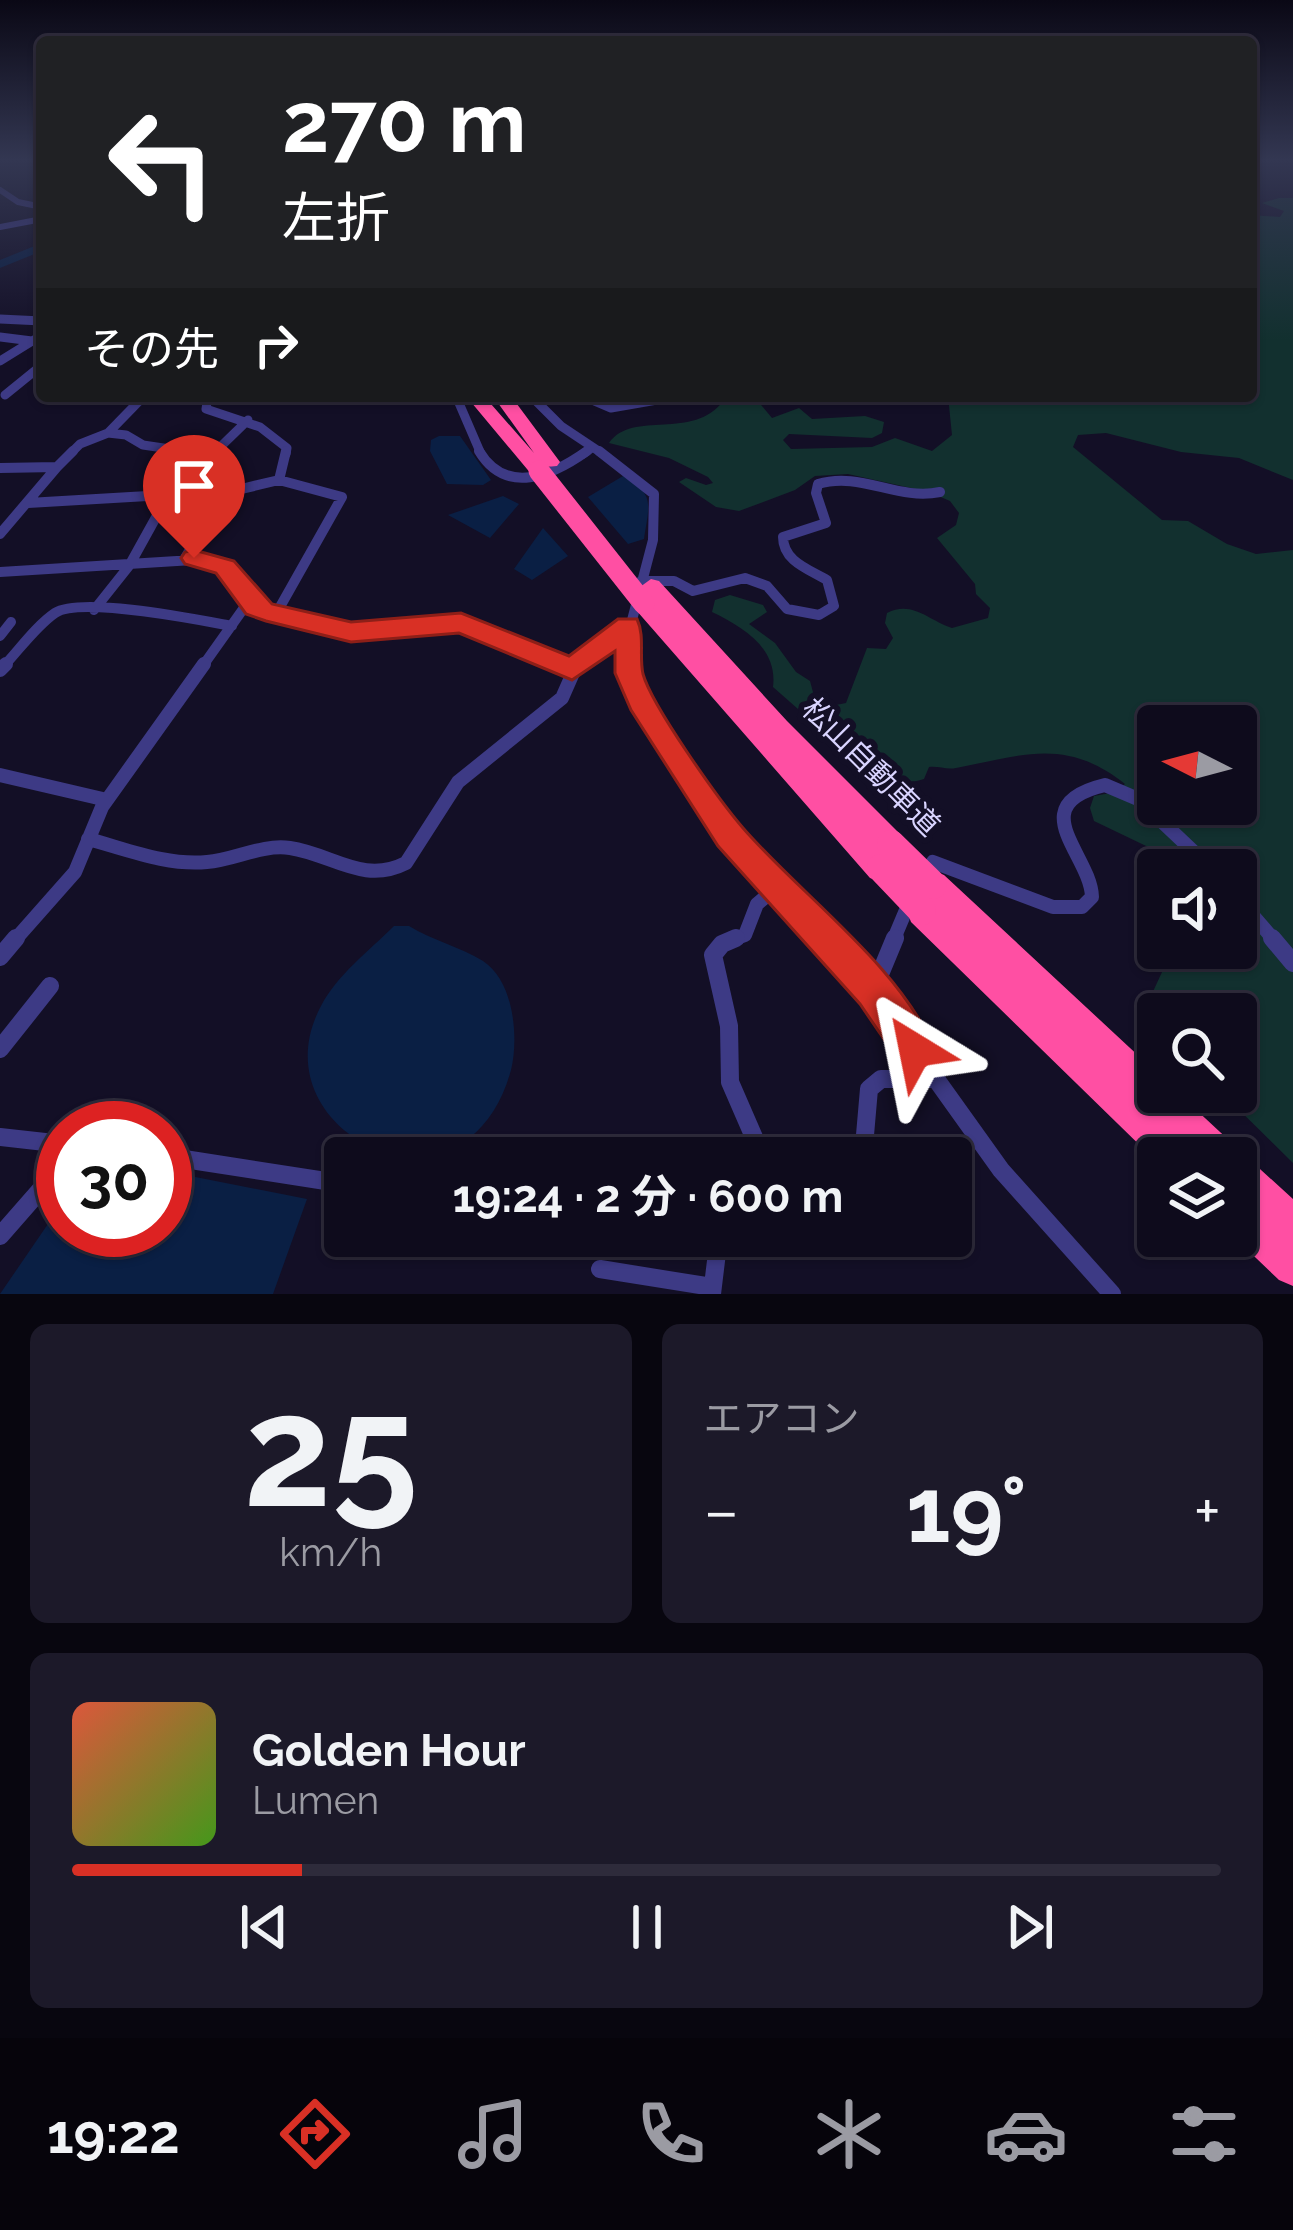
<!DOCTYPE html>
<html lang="ja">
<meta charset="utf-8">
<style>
:root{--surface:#0e0b1c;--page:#1c1929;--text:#f1f3f6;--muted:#9b9ba3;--line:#2e2b3b;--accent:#d93025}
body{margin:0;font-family:Raleway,"Noto Sans JP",sans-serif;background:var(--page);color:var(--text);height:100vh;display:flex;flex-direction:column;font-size:45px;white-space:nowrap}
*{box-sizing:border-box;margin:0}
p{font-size:39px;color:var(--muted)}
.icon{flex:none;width:66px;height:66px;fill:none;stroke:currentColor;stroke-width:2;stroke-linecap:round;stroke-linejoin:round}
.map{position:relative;height:1294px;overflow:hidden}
.panel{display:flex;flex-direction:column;gap:30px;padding:30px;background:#08060f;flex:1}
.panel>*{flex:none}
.top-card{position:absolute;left:36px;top:36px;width:1221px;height:366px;border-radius:12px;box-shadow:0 3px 9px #0004,0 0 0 3px var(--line);background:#202124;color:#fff;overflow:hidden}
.needle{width:78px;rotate:276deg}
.tools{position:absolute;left:1137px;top:705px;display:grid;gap:24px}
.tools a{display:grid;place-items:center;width:120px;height:120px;border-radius:12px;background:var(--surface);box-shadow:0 3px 9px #0004,0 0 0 3px var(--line);font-size:60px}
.speed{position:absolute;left:36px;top:1101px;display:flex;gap:24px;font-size:60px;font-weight:700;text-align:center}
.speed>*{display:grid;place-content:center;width:156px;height:156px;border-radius:50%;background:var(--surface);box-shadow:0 3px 9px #0004,0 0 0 3px var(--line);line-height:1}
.speed .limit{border:18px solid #d22;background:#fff;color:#111}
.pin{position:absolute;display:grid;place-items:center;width:102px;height:102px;color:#fff;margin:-123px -51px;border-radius:50% 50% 50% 0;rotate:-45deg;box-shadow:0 0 12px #0007}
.pin .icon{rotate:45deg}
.me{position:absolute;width:132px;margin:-66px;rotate:325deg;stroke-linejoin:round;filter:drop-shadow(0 0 9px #0008)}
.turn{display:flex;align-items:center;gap:42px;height:252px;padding:0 48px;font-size:54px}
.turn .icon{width:156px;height:156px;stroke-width:2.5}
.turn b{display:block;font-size:84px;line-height:102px}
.then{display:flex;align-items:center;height:114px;padding:0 48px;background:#0003;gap:24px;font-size:45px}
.big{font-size:90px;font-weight:700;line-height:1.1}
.panel .card{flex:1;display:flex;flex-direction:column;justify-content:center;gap:18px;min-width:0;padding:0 42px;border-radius:18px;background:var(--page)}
.panel .dial{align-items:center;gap:0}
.dial b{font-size:156px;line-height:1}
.song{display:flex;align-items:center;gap:36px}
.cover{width:144px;height:144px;border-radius:18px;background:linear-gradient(135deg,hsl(10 70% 55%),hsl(100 70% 35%))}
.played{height:12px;border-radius:6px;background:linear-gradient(90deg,var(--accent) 20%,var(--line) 20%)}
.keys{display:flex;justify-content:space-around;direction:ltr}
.heat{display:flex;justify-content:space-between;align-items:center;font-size:66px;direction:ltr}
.panel .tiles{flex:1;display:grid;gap:30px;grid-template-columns:1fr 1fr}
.card:last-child{grid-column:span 2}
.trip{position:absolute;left:324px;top:1137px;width:648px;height:120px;border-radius:12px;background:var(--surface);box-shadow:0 3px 9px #0004,0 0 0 3px var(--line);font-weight:700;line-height:120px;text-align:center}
.tabs{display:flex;height:192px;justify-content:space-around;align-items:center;background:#06040b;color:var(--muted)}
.tabs .icon{width:84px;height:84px}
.tabs .current{color:var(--accent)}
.tabs b{font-size:54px;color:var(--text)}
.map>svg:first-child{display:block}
</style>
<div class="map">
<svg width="1293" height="1294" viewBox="0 0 1293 1294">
<rect width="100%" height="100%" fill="#130f26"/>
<path fill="#12302f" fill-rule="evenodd" d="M1279,198H1293V480L1239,458L1181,452L1106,433L1078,435L1073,447L1162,520L1188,521L1227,544L1256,554L1293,550V1163L1221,1092H1236V1014H1158V1021L1150,998L1169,957L1236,948V870H1178L1167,856L1094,821L1090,808L1094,796L1116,792L1125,784C1066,737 1023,755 956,768C947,770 939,766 929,767L924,779C892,790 864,767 836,751L838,735L832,721L798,709L773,687C778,648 743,627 712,612L715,600L730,595L763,605L767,612L749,624L775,643L796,672L810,681L814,696L826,707L846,703L867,648L886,649L893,638L885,623L887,613C912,600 928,620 952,628L988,618L990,608L976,594L975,584L937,538L956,525L959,513L950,501L929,492L848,474L815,476L795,490L739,511L716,507L679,482L686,478L706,485L713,483L708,477L669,458L609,443C633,409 693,442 724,400H757L772,418L799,408L812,419L865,416L884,422L882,433L872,438L789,434L783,440L791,449L872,447L895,438L932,451L952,435L948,396H1251V215L1280,217L1284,211L1262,203ZM1158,726H1236V804H1158Z"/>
<path fill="#0a1f44" d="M439,436H460L491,480L483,485L447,484L430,451L431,440Z
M623,476C656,494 649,505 644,539L628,544L588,497Z
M503,496L519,504L490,538L448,515Z
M543,528L568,556L532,580L514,569Z
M394,926H409C432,940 460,947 483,961C514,981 519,1038 511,1070C466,1236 253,1133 321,1006C337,975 370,950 394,926Z
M165,1171L307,1199L273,1294H0L63,1202V1230H165Z"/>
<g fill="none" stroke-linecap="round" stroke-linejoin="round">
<path fill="#0a1f44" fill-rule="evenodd" d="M42,243V251L0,268V260Z"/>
<path stroke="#3d3a85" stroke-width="6" d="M0,190L18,202L42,207
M0,227L42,219"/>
<path stroke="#3d3a85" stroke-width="9" d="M42,295L38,301L42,307
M0,319L42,321
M0,337L32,341
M0,361L42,335
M5,395L42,365
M208,396L206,409L260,427L287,448L286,454
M456,396L481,454
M531,396L561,426L603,454
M583,396L611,408L657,400
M108,433L126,435L143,445L204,454
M70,454L80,444L108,433L144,396
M213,454L248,420
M583,454L590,449"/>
<path stroke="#3d3a85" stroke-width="10" d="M184,451L212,455
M479,451C506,496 552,476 587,451
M599,451L654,494L653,540L626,643L628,667
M57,467L73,451
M0,468L57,467L0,534
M186,472L218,451
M279,480L286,451
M28,503L233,491L279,480L342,497L276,614
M185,558L224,492
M0,572L209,559L226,570L265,612L351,632L461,623L567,667
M641,581H674L693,591L745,578L767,586L787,609L819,615L834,606L827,580C808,569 783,561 783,537L826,523L816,493L818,484C861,471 897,501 940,492
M94,610L129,566L170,492
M0,636L11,622
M3,667C19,650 36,626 55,613C81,596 199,620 232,626
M202,667L251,598
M576,667L627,626"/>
<path stroke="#3d3a85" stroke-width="14" d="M560,664L572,669
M628,664L641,702L730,836L827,941
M0,670L6,664
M0,775L107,800
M88,839C126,849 167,866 207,862C235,860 261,844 290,848C332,854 363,885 406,863L458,782L562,698L577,664
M925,875L933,862L1053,907H1082L1092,897C1091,855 1021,805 1105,785L1138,799L1213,870
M1236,896L1275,941
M14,941L75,872L102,807L204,664
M729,941L745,935L757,904L776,888
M893,941L909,903"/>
<path stroke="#3d3a85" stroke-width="18" d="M736,938L722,944L713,955L729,1026L730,1082L763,1158
M825,938L873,991L1001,1170L1112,1294
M1272,938L1293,963
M0,957L16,938
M873,991L895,938
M0,1049L50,986
M0,1137L63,1144
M165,1156L345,1184
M863,1158L869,1089L881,1079H936
M0,1236L63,1164
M600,1269L712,1287
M712,1294L719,1236"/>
<path fill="#ff4fa3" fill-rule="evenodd" d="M466,396H484L534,453L493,396H511L560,462L557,466L546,467V475H532Z
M651,579L659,581L787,721L901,835L906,844L901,853L891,857L896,868L892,878L881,882L870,878L636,610L633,604L636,598L646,596L640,587Z
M933,871L944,875L1158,1074V1092H1177L1234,1145L1238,1154L1249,1159L1293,1199V1286L1279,1280L1233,1236L1236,1158H1158V1163L911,922L907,911L911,900L924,897L918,885L922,875Z"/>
<path stroke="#ff4fa3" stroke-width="21" d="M539,471L644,604"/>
<path stroke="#ff4fa3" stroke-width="28" d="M891,844L933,885
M881,868L922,911"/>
</g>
<linearGradient id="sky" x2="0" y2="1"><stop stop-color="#0a0815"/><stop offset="0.47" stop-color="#333752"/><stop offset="1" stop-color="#333752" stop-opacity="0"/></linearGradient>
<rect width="1293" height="340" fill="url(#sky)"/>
<path fill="#d93025" stroke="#8d1f18" stroke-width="3" d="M194,550L234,561L272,604L351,622L461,613L569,656L618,619H637C645,636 639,656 643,674C652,706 719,800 743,828C802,896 900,966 935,1050L929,1064L915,1070L901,1064L860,1004L718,846L631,710L615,673V651L572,680L459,633L351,642L266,621L246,614L216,573L185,564L181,558L185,552Z"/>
<g text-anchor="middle" stroke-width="12" stroke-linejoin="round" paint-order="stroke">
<g font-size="30" fill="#d9d4ff" stroke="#130f26">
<text transform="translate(871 767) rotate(45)" y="10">松山自動車道</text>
</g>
</g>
</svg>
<div class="tools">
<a><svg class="needle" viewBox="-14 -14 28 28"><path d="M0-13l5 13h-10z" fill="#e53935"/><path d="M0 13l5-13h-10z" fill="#9b9ba3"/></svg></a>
<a><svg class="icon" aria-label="sound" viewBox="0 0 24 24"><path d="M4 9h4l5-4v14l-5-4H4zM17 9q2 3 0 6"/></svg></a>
<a><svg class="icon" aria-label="search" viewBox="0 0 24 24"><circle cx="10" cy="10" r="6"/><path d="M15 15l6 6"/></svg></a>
<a><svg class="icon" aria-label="layers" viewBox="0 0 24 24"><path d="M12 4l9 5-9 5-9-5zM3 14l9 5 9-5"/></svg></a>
</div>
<div class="speed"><div class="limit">30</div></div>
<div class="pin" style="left:194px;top:558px;background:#d93025"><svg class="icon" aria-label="arrive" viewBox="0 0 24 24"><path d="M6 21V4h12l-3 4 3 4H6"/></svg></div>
<svg class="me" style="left:915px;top:1050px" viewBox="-20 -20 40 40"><path d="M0-17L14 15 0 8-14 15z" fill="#d93025" stroke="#fff" stroke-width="4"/></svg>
<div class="trip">19:24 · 2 分 · 600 m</div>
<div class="top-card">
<div class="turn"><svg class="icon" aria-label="left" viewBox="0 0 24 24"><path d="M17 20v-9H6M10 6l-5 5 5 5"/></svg><div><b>270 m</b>左折</div></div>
<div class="then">その先<svg class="icon" aria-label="right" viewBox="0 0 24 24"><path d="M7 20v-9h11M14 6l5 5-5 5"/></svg></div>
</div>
</div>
<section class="panel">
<div class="tiles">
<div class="card dial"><b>25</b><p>km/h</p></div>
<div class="card"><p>エアコン</p>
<div class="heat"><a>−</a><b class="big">19°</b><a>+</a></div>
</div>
<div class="card">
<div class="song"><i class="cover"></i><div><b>Golden Hour</b><p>Lumen</p></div></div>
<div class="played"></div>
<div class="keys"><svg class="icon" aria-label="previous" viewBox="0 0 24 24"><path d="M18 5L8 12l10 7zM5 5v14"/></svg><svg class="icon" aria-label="pause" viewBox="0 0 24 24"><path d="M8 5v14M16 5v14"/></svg><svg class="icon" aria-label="next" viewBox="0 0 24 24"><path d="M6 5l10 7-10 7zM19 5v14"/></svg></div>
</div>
</div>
</section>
<nav class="tabs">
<b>19:22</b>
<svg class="icon current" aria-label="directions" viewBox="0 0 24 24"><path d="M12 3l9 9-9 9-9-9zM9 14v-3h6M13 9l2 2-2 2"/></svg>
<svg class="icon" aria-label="music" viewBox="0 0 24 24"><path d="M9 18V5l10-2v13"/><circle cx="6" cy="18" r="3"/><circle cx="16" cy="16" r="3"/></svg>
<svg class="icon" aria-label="phone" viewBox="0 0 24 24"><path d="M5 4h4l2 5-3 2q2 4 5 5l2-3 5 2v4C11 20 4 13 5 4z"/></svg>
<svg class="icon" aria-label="climate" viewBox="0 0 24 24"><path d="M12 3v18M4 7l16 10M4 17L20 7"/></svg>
<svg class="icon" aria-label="car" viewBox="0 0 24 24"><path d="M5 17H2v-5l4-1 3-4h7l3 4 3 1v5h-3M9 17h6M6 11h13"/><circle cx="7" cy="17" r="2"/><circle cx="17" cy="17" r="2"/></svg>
<svg class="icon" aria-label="filters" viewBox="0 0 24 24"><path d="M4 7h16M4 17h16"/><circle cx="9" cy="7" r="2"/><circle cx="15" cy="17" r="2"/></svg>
</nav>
